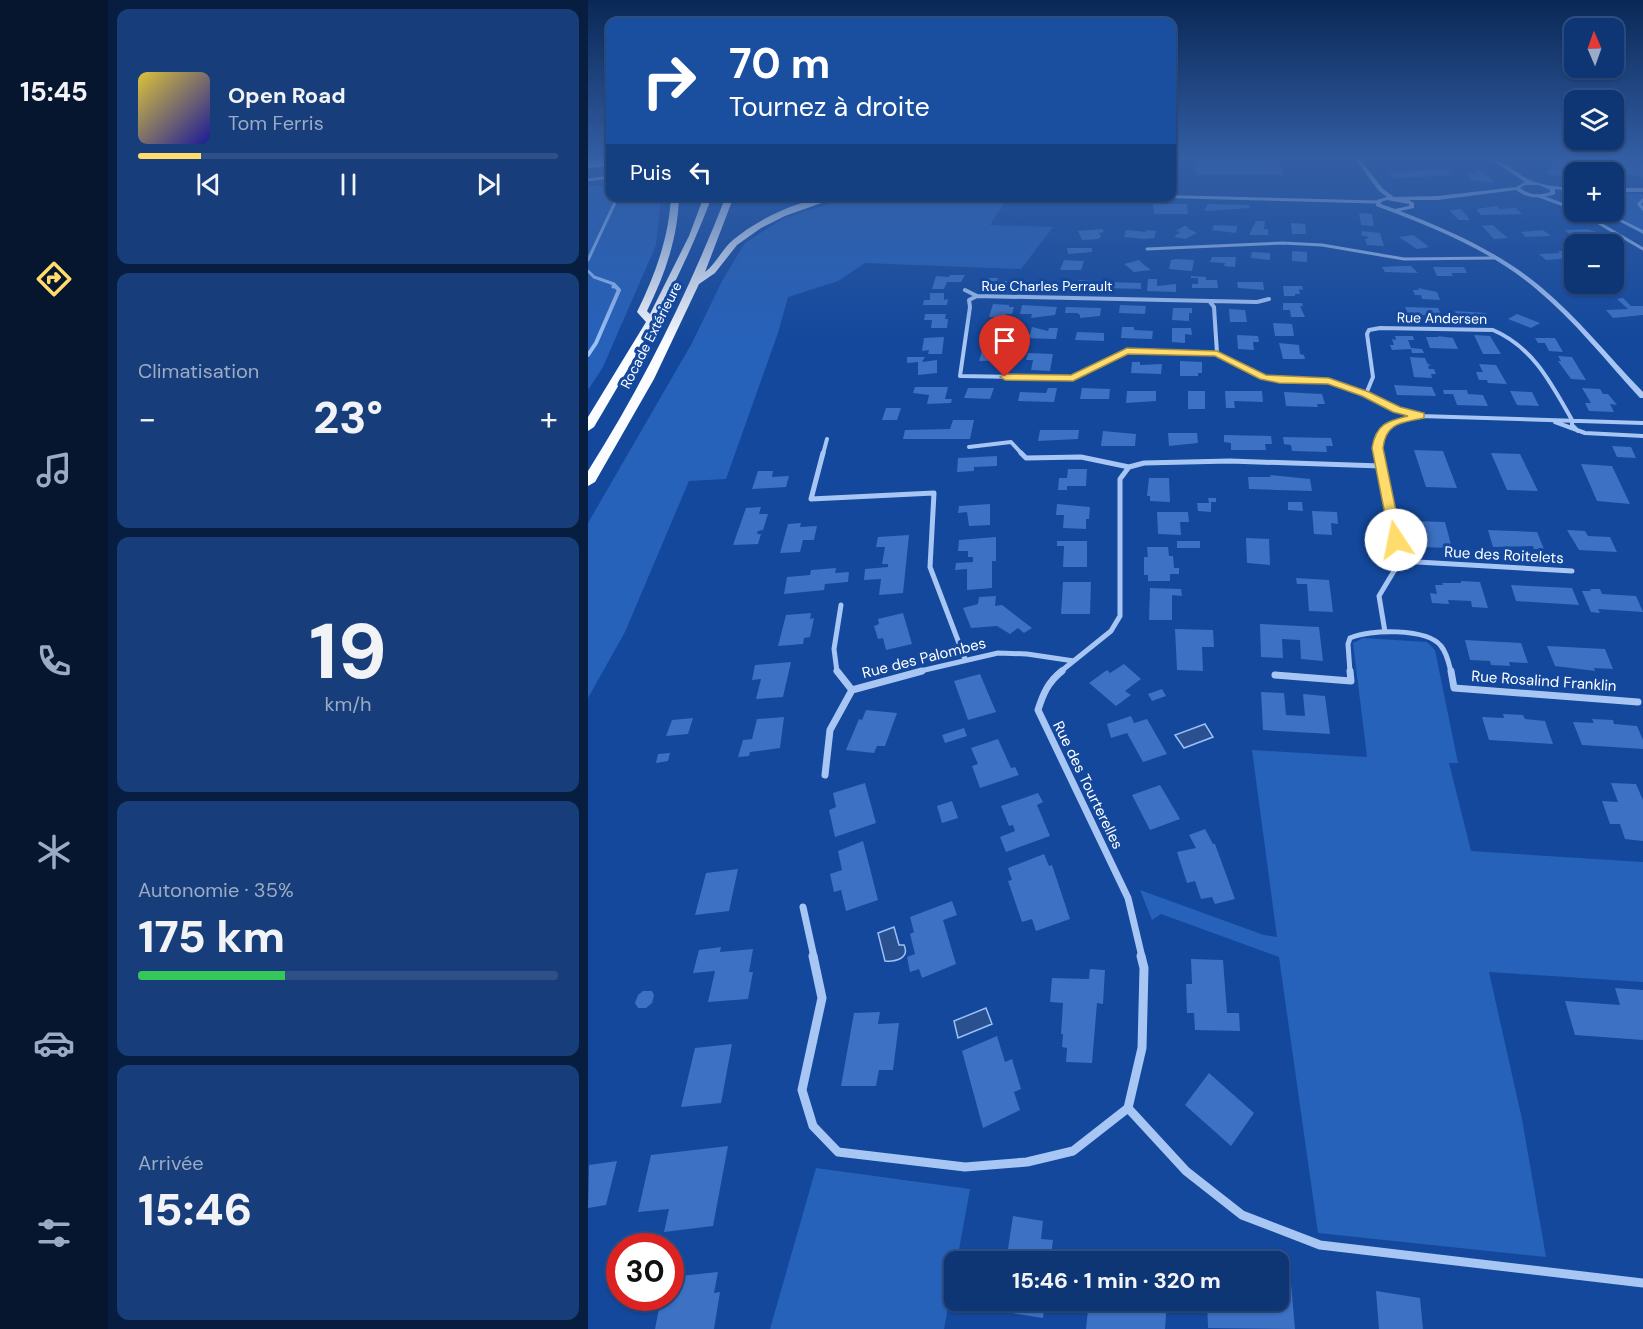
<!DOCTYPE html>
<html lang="fr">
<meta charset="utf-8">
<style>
:root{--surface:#0e3675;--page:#173e7a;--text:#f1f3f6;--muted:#9babc5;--line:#2e5087;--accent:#ffdc6b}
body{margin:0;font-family:"DM Sans",sans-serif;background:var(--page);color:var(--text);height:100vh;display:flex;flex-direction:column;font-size:22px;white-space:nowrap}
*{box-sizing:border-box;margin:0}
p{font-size:20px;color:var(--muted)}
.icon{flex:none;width:33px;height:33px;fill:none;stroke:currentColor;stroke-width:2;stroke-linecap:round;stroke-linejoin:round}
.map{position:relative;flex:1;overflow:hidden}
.sheet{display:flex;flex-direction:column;gap:9px;padding:9px;background:#081e40;width:480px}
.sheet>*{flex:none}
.hud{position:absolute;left:18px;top:18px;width:570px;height:183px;border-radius:12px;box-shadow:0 2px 4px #0004,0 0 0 2px var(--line);background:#1a4fa0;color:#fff;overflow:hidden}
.needle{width:39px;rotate:358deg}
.controls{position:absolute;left:976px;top:18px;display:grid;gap:12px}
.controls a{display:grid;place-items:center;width:60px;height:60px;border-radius:12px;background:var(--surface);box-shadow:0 2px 4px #0004,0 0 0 2px var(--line);font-size:30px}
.speed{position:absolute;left:18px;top:1233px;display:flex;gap:12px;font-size:30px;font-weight:700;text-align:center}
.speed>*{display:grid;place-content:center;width:78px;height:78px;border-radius:50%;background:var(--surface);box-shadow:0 2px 4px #0004,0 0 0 2px var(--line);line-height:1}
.speed .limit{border:9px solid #d22;background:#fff;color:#111}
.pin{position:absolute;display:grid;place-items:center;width:51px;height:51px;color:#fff;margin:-62px -26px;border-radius:50% 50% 50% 0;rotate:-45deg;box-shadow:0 0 6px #0007}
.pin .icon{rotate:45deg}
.me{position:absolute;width:66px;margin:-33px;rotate:349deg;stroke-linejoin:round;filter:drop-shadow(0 0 4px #0008)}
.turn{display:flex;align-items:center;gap:21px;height:126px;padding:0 24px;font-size:27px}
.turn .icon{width:78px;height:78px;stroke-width:2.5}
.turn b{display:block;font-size:42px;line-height:51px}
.then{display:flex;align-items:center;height:57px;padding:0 24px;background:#0003;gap:12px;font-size:22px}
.big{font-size:45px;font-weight:800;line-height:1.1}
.sheet .card{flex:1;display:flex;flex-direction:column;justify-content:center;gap:9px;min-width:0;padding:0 21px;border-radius:12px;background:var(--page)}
.sheet .dial{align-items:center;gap:0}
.dial b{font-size:78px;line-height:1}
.song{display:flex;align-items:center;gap:18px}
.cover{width:72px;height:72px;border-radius:9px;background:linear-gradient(135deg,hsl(50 70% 55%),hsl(240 70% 35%))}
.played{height:6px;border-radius:3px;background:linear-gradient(90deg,var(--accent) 15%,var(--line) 15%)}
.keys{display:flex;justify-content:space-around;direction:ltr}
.heat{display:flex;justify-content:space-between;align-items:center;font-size:33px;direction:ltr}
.charge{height:9px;border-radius:4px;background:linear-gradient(90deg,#34c759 35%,var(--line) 0)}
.trip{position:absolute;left:356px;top:1251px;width:345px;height:60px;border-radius:12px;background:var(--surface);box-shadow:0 2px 4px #0004,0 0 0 2px var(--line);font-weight:800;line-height:60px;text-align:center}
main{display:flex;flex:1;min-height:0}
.dock{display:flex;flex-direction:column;width:108px;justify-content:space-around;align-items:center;background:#06162f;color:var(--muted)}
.dock .icon{width:42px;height:42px}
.dock .current{color:var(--accent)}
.dock b{font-size:27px;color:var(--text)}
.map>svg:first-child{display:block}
</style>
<main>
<nav class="dock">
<b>15:45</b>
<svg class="icon current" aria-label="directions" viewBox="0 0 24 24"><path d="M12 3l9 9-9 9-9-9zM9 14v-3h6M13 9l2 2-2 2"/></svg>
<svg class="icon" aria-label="music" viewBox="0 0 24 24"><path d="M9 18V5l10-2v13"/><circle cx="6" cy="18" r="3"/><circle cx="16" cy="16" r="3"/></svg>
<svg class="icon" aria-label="phone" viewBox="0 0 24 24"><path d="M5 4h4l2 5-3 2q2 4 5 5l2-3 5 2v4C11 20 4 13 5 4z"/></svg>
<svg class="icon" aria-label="climate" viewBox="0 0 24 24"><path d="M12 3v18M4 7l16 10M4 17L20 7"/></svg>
<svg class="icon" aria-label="car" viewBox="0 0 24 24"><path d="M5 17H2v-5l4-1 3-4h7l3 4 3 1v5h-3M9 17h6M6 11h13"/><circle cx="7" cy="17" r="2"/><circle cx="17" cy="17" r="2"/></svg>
<svg class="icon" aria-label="filters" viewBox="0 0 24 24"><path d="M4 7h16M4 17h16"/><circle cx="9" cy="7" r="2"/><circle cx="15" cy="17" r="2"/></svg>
</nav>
<section class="sheet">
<div class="card">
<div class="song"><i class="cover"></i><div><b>Open Road</b><p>Tom Ferris</p></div></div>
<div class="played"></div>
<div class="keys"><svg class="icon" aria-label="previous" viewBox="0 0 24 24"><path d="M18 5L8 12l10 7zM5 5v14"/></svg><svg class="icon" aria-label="pause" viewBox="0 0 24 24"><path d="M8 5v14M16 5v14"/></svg><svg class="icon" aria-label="next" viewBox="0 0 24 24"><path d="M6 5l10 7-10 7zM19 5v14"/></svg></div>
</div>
<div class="card"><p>Climatisation</p>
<div class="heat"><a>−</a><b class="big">23°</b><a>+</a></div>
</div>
<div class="card dial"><b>19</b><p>km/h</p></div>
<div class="card"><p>Autonomie · 35%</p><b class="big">175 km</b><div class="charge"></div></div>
<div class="card"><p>Arrivée</p><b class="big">15:46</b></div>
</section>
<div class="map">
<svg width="1055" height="1329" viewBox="0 0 1055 1329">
<rect width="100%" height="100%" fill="#13489c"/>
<path fill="#2661ba" d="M0,186H22V196L73,197L68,245L15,367L0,390Z
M1026,194H1055V235L1026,211Z
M263,197H420L402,225L465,227L433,269L277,263L250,281L200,297L190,333L138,479L101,481L37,632L0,698V523L104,343L135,279L157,243L196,218Z
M775,638L839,642L847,650L870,763H861L883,851L1055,862V982L901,972L934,1119L958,1257L730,1233L691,957L573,914L564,920L552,890L676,935L689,937L664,750L779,757L765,643Z
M228,1168L382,1189L369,1261L366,1262V1275L356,1329H182Z"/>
<path fill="#2a508f" stroke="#9ac0f7" stroke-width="1.5" d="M617,724L625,737L596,748L587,735Z
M306,927L311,945H316C322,958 308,962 297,961L290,933Z
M398,1008L404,1024L370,1038L366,1021Z"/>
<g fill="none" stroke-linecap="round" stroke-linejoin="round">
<path stroke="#9ac0f7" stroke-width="3" d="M1055,200L1051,204L1055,209
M1016,212L1055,232
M0,260L30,196
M0,271L6,277L26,284L25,287"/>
<path stroke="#9ac0f7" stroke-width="4" d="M0,355L8,343L31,290L26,285"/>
</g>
<path fill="#3c71c3" d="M675,158L690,160L696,175H609L606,160H676Z
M967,158H1025L1055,162V177L1039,174L1036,182H1026V172H987V178L959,174Z
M860,169L866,175L807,178L801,172Z
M885,170H893L907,183L884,180L877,173H888Z
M565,204H599L600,214H566Z
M620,204L661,205L662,208L616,211Z
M909,206L911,209L927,208L934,214L893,215L888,209Z
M873,209L880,217L881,220H871L861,210Z
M771,213L784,214L786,226L773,225Z
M668,221H677L676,229H680V235H661Z
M703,223L717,224L718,234H704Z
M626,225L649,226L648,233L624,230Z
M905,225L909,229L920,238L906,239L894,226Z
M596,226L601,227L599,228L609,233L597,239L586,237L592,232L588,231Z
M514,229L516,232L511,233L513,237L509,239L494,240L490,231Z
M999,229L1009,232L1017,239L1003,240L996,234H981L977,230Z
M538,230L558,232V230L568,231L566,238L557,239L536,237Z
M955,230L963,236L938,237L933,232Z
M773,231L792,233L796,246L779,245L777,239H780L779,236H774Z
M825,235L828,237L841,247L829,249L811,237Z
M479,248H504V252L480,254Z
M704,251L719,252V262L704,261Z
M970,251H975L983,258L958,260L951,254L972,253Z
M664,252L682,253V260L663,258Z
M624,257H648L647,267L636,266L637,263L622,262Z
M589,259L606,260L604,271L581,269L583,260Z
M476,260L496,261L493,270H472Z
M551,260L555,264L563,270L546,272L536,264Z
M811,266H823L830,273L797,272L794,267Z
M845,267H876L879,273H863L865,276H849Z
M362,275H377L373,282H359L356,289H344L348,276L361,277Z
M603,276L618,277V280H629L630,288H604V284H610V278H603Z
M395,278H410L409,281H419L417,288L397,289L398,285H392Z
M560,279H569V286L588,284V292L559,291Z
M492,280L503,281L501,289L474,290L476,282L489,283Z
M427,282L447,284V282H460L461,284L459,291H424Z
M519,282L553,283V289L518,288Z
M649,282H675L676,290L650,288Z
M695,286H714L715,290L711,289L712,294H707V296H696Z
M830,288L849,292L852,300L834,299L833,295H827L825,290H831Z
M342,293H356V300L360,299L359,305H335L336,300H342Z
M1035,298L1043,306H1055V315L1025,318L1018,310L1040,309L1029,299Z
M695,303H714L715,306H712L717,317H703L702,310H695Z
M405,304L421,305V307H426L424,314H418L417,317H401Z
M434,305L469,307L467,315L443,318L444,314H432Z
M532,305L558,306L557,314L531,313Z
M478,307L513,308L512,316L492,318V315L489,313H477Z
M817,307L850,308L853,314L821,316Z
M585,308H604V313H601V321L584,320Z
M641,309L657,310L659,322H642Z
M867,311L898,313L901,318H895L897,321L870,319Z
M337,314H358L357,319H360L359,328H343L344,320H336Z
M929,314L952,323L943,328L920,319Z
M685,323L704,324L706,336H687Z
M400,325L417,326H422L420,333H415L413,339L396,338Z
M444,327L460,331L461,328H470L468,339L431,338L432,333L442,334Z
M534,327H546V330L565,331L564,339L533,338Z
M584,328H603L604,335L597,334V343L584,342Z
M489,332L516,333V341L487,340Z
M649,335L670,336L671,342H665L666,350L650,349Z
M886,335L902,336L913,354H895Z
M807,336H825L826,340H820L823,348L834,349L836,353H824L823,349L804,350L802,345H806L804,339L808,340Z
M850,336L865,338L870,349L842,348L838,337H851Z
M356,337L354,354H340L341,350L334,351L336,338Z
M947,338H967L975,352L961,351L957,343H950Z
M691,343L711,345L712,354L716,355L717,359H695Z
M394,351L422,352L420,360L391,361Z
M440,353L465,354L462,371L443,370L445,360H438Z
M970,356L984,357L998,380L983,379L970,361H973Z
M319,357H337L334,362L349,360V373L330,375V362L319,363Z
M822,357L837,358L839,363L843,366H840L841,369H846L848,374H843L844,378L826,377Z
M592,361L614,362V373H610V376H592Z
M544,362H552V365L574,364L573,374L543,373Z
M891,364L908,365L919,384L900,383L899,380H891L888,372H895Z
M806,385L844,387L848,396L809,395Z
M327,387H360L357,399H364L363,403L339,404L341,395L325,393Z
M380,388H406L402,399L376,398Z
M460,388H469L466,402L430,401L432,392L458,393Z
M494,388L522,389L521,399H492Z
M994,388L1012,389L1015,394H1020L1029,405L1022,404L1026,412L1001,411L997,403H1003Z
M855,390H879L880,394L895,395L900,406L869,405L865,394H856Z
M539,391H568V401L538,403Z
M600,391H617V409H600Z
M637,391H674L675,402L646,401L647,408H638Z
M922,391L944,392L951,406L929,405Z
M696,392L734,394L737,404H729L730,407L698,406Z
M298,408H313L309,420H294Z
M365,420H386L382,439H315L317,430L362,429Z
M452,430H491L490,439L450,441Z
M515,431L548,434L547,446H513Z
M580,433H609L610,443L581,446Z
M636,435L683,436L684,444H677L678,450H643V443L636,442Z
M695,437L743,438L745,446H738L739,452L704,451L703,445L696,444Z
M1024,446L1043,447L1048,458L1029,457Z
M826,450L855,451L869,488L838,487Z
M903,453L932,454L950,491L919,490Z
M409,456V466L386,467V471L369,472L370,458Z
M993,464L1024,466L1042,504L1009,501Z
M480,469H499L498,486H479V490H470L471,478H479Z
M170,471H185L184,477L201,476L198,487L164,489Z
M682,475L722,479L724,491L661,489L660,477H683Z
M561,478H581L582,502L562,501V496H559Z
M620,498H628V502H623V512L610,511L609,503H621Z
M700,502H714L715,511L700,510Z
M402,504V525L381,526L379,512L370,513L371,506Z
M469,504L502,507L501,519H498V529L475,528L476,515H468Z
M173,507L171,514H180L175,530L170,531L169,534H173L170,544L145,545L158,508Z
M724,511L749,512L750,524L743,523L744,535L726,534Z
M569,512H600L601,522H592L593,535L570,534Z
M826,521L857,522L864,548L832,547L831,540H838L834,527L827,526Z
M213,523L212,527L229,526L226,540H215L212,552L192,553L200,524Z
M900,530L949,532L956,549H946L945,546L905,547Z
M979,530L997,531L1000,536L1022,537L1029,552L991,550Z
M321,535L315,593L291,595L293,579L276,580L277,569L300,567V564H294L297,547H288L290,537Z
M408,537V561H404V588L379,590V569L367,570L368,563L385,562V557H380V551H370L371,540Z
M658,538L681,539L682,565L659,563Z
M469,541H499V567H475L476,546H469Z
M589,541H612V548H589Z
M559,547H580L581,556H585L586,568H591V574H582V581H560V575H556V557H560Z
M248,568L247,573L261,572L260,582L237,584L236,590L196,594L199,577L222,575L223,570Z
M708,578L741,580L745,612L721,611L719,584H709Z
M873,581L892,582L900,608L884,607L883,601L860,600L861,604L844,603L842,593L849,594L847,585H855L854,583H873Z
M475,582H503L502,614H473Z
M923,585L984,588L991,605L928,601Z
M562,588L593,589L594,596L584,595V620H561Z
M1002,589H1012L1014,594L1048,596L1055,612L1010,609L1012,613L1003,612L994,591H1003Z
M408,596L407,606L414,605L444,628L436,633L430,628L422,634L409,626L383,628L375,608L390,604L391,597Z
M223,613L222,619L226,618L222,637L216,638L215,644L190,646L198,615Z
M315,613L324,644L298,650L295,638L290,639L286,626L291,624L290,619Z
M672,624L731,627L735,661L713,659L712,640L694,639L695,658L673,657Z
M587,629L625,630L626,647H614L615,671L589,670Z
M877,640L933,643L940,663L921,662L922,666L903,665L902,661L882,660Z
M959,646L1017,649L1025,669L1006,668L1007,671L967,666Z
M203,662L195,697L168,699L173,679L164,680L167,665Z
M536,664L553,679L537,691L543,695L528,706L501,683L519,670L522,673Z
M392,674L408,712L380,720L366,681Z
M574,689L578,696L564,701L560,694Z
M673,692L696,693L698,715L717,716L715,694L737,696L742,734L675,730Z
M278,710L309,713L297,746H289L286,753L258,750L271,719L274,720Z
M915,714L935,715L937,719L957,721L965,744L901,740L894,717L916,718Z
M543,716L546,723L559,719L579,754L555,762L539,733L523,738L519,724Z
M196,717L192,748L162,752L161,756L150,757L155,740L164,739L169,719Z
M105,718L100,734L78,736L84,720Z
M1004,719L1025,720L1026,724L1049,726L1055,740V749L994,745L985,722L1006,723Z
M376,728L379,736L357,743L354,735Z
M410,739L423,768L427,767L431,775L392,788L384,766L390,764L383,748Z
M82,753L80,761L68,763L70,754Z
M277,783L288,823L247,837L241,810L248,807L245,793Z
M1023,783L1048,784L1055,800V841L1037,839L1032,824H1022L1014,801L1030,802Z
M572,785L592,819L562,830L544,795Z
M450,793L455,802L449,805L462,836L418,852L412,837L427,831L425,825L421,826L413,806Z
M364,801L370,818L354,823L349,806Z
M617,829L625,844H627L647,899L627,904L624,897L613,899L607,881L599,883L589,852L608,848L601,835Z
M275,841L290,900L258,911L253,890L246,892L242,874L254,870L250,851Z
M456,854L461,866L464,865L482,919L448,931L444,919L434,922L420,881L424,880L420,868Z
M150,869L141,911L107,915L118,873Z
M364,901L369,915L355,920L368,964L334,978L331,969L322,972L319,957L327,954L322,934L326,932L322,917Z
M133,947L132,952L165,949L161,972H165L160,999L120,1002L127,971L105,973L111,950Z
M603,959L635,960L639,1013H651L652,1031L607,1030L606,1013H599L598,984H604Z
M502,969L517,970L515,1004L509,1003L504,1063L478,1062L479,1048L474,1047L475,1034H473L475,1003L462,1002L464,978L501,979Z
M1027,988L1055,990V1040L987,1035L977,1001L1032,1005Z
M55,991H64L66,995L64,1003L58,1008H50L47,1003L50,995Z
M292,1012L290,1024L311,1023L305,1070H291L288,1086H253L266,1013Z
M409,1036L417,1062L424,1059L433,1089L426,1092L432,1110L395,1128L374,1051Z
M144,1044L133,1103L93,1107L107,1048Z
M621,1073L666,1113L643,1146L597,1105Z
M140,1146L125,1226L76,1232L81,1209L50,1212L63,1155Z
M29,1161L18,1205L0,1208L1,1165Z
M425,1216L455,1221L453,1239L465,1240L462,1262H418Z
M130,1272L126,1293L132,1292L126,1329H67L73,1298H82V1277Z
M690,1282L703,1283L707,1329L620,1328L619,1300H690Z
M788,1291L832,1298L835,1329H791Z
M412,1300H457L455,1318L411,1311Z
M501,1300H579L577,1329H498Z"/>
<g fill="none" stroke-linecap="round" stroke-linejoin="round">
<path stroke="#a8c6f4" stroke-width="3" d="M0,180L22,177
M557,196L789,202
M951,196L987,209
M992,212L1055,249
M559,249L695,243L734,245L816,259L906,258"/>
<path stroke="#a8c6f4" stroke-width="4" d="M377,290L389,296
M681,299L669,302L389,296L381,300L382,307L372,376L485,378L539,351L629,353L675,377L691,380L741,381L778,394L808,409L832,416L1055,423
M622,302L626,307L629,353
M778,394L785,377L779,334L781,330L792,328L905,330C945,347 963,383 984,420V425L990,431
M967,422L997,433L1055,436
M381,447L423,442L434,454
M235,454L239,439
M790,454C785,427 811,420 832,416"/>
<path stroke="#a8c6f4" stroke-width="5" d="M235,453L223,499L346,493L342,567L377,659
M433,453L438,458L493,457L541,467
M790,453L812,561L791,596L797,632
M812,561L984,571
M249,672L246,649L253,605
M328,672L410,653L439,654L486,661
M472,672L523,631L532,616V479L541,467L556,463L642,461L793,466
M762,672L760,644L762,638C781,629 839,628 853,646C859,653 861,664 863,672"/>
<path stroke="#a8c6f4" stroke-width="7" d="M249,671L264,690
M474,671C460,682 455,694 450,710L540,898L554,957
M863,671L866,688L1050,702
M687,675L763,681L762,671
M237,775L242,730L264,690L334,671
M215,907L226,957"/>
<path stroke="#a8c6f4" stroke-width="9" d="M225,956L234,998L214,1090L225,1126L250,1152L377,1167L439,1162L485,1151L540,1108
M540,1108L554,1048L556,968L553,956
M540,1108L598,1171L654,1215L732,1245L1055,1283"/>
<path fill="#a8c6f4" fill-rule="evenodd" d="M766,158H771L795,189L806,197L850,196L928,187L937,182L901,158C913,158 931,176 944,181C957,186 973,187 987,188V192L967,189V194C953,199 940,199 928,190L850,200H821L826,203V208L812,211C861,230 913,253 953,287C990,318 1021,357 1055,392V398H1052C1018,361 986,320 947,288C902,250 843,226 788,206L789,200L799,197L791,191ZM937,185H951L962,190V192C951,196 941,195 932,188ZM799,200L821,204V206L807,209L793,204V202Z
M1026,188H1055V192H1026Z"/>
<path fill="#f5f8ff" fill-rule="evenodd" d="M22,158V162L0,165V161Z"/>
<path fill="#fafcff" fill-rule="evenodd" d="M22,162V166L0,168V164Z
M83,196H91C90,238 77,274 59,311L62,314L101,236L116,196H124C93,280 51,351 6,427L0,431V417L58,322L49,312C67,275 81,238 83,196Z
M138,196H146L117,272C128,264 134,249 145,240C171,218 218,196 253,196L197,216L173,228L149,245L127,273L111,284L66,379L7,482L0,486V471C55,384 100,293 138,196Z"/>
</g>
<linearGradient id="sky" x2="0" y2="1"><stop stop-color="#0a2856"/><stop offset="0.46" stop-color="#335ea4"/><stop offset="1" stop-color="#335ea4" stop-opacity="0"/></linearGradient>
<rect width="1055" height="344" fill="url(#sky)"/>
<path fill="#ffdc6b" stroke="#a68f46" stroke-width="1.5" d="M539,348L629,351L678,375L741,378L781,392L812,407L836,413V418C814,423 798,422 795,448L814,540L812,543L808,544L802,540L784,448C788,424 799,421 820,416L805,412L774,396L740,384L691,383L672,379L627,356L540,354L485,381L417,380L412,377L417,374L483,375Z"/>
<g text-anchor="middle" stroke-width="6" stroke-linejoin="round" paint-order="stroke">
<g font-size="14" fill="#fff" stroke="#13489c">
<text x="459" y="291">Rue Charles Perrault</text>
<text transform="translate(854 318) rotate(1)" y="5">Rue Andersen</text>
<text transform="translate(63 335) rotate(-63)" y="5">Rocade Extérieure</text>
</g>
<g font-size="15" fill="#fff" stroke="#13489c">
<text transform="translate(916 555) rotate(3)" y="5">Rue des Roitelets</text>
<text transform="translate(336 658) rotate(-14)" y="5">Rue des Palombes</text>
<text transform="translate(956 681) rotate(4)" y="5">Rue Rosalind Franklin</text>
<text transform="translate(500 785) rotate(64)" y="5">Rue des Tourterelles</text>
</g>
</g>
</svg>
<div class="controls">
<a><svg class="needle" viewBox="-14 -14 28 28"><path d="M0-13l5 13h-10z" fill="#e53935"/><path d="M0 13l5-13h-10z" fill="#9babc5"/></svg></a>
<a><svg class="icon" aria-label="layers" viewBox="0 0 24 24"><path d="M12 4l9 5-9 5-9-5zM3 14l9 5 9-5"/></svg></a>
<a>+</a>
<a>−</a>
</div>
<div class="speed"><div class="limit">30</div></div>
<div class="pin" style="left:417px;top:377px;background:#d93025"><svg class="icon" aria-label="arrive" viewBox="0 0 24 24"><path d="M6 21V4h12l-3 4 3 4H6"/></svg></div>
<svg class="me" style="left:808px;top:540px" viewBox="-20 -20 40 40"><circle r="19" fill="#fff"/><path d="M0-13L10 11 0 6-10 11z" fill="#ffdc6b"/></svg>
<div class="trip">15:46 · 1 min · 320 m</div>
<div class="hud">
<div class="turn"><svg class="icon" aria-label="right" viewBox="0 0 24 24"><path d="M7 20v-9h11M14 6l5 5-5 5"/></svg><div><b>70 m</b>Tournez à droite</div></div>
<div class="then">Puis<svg class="icon" aria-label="left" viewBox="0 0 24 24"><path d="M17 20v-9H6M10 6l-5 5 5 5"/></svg></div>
</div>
</div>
</main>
